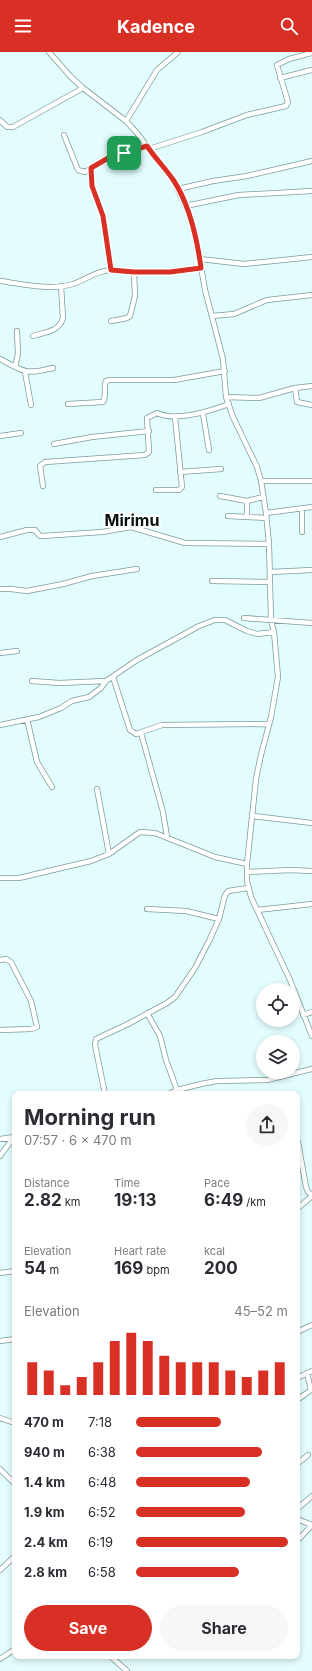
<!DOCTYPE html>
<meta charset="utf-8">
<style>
:root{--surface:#fff;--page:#f7f7f7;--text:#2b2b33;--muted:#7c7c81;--accent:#d93025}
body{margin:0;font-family:Inter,sans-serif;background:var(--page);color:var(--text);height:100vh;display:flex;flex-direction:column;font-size:15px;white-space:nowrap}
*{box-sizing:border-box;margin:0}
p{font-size:13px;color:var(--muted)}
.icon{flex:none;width:22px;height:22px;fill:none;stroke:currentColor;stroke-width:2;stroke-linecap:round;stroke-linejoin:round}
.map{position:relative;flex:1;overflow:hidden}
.sheet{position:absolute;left:12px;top:1039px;width:288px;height:568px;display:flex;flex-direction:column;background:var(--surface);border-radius:8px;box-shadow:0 2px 6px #0003}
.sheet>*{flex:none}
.buttons{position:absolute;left:256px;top:931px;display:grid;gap:8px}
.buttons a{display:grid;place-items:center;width:44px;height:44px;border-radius:50%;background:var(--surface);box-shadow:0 2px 6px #0003;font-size:20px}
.pin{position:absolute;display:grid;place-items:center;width:34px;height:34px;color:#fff;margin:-17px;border-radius:8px;box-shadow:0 2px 6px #0006}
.round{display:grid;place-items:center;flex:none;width:42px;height:42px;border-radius:21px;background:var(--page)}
.headline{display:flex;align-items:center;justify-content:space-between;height:68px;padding:0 12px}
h1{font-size:22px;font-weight:700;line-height:30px}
.stats{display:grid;grid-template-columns:repeat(3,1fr);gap:6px;height:68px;padding:4px 12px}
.stats div{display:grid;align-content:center}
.stats b{font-size:17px;font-weight:700}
.stats small{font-size:11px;font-weight:400}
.stats p{font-size:11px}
.chart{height:112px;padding:8px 12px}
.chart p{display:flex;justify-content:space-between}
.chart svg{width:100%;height:72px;margin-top:4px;stroke:var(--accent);stroke-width:6}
.primary-button{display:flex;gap:8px;margin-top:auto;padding:8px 12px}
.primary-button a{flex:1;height:46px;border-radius:24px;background:var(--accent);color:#fff;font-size:16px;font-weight:700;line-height:46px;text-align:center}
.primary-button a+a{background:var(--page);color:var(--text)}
ul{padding:0 12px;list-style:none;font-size:13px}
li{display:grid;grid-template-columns:64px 48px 1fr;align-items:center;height:30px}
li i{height:10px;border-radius:5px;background:var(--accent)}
header{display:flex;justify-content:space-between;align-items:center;height:52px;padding:0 12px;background:var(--accent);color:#fff;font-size:18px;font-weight:700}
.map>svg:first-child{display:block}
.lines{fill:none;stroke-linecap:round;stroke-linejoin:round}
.minor-casing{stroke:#7d9b9c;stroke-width:6}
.minor{stroke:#fff;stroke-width:4.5}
.route-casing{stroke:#fff;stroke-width:8}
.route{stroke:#d93025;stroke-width:5}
.labels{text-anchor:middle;stroke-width:4;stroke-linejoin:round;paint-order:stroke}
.quarter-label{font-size:16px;font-weight:bold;fill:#061112;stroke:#fff}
</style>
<header><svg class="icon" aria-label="menu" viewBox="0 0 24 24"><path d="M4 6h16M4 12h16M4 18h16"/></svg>Kadence<svg class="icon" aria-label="search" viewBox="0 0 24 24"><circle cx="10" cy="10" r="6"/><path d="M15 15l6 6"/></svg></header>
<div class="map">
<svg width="312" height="1619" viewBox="0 0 312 1619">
<rect width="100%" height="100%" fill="#e3fdfe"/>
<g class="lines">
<g class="minor-casing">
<path id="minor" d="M49,0L71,25L83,36L126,69L137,81L173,128L185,153L195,179L205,238L223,307L226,345L233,365L257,415L261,429L266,461L269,492L271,569L274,580L278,625L271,665L261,703L256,727L247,812V829L251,845L290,928L312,984
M280,26L312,18
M0,68L7,75H13L83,36
M126,69L157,18L178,0
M64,83L78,118L85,120L91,116
M149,97L202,80L247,63L286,54L288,50L277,13L289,7L312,1
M178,137L213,129L247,124L312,109
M185,154L239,143L312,139
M200,207L244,212L312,205
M111,218L103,164L92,133L91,116L109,105L147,95
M0,229C23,232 50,239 73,232C87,227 98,218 113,218C120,218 127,220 134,220C157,220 179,219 201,216
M212,264L234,262L267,248L312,243
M111,269L127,266L130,264L135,244L134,220
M33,284C45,280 59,280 63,266L61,234
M0,307C25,320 25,323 53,316
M15,315L18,302L17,279
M25,320L31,353
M295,336L297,350L312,353
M226,345L259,346L295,336L312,334
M68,352L103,350C107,343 103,336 106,329L110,328H174L225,319
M203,362L209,398
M0,384L21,381
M54,392L92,385L149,379
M180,420L221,417
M261,429H312
M43,434L40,414L45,410L145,403L149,400L147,366L157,361C176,370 210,359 229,352
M156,438H179L182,435L175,365
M220,444L247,449
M302,457V480
M266,461L312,455
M228,464L266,466
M247,464V449L263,445
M0,485L27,478H35L40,484H42L102,480L131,475L185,491L269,492
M270,520L312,518
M212,529L270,530
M0,537H11L27,539L63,532L92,524L137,517
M244,566L312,571
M0,601L17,599
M113,625L130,678L136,682L162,673L269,672
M32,629L59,631L106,629
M27,667L37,710L52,735
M0,673L39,665L61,656L72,649L89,645L101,636L106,629L137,608L199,574L215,568H225L247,579L257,582L274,580
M141,681L163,760L167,785
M97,737L109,802
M253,764L312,771
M247,820L290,818L312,819
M0,826H19L91,809L109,802L140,780L155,781L215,805L247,812
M147,857L186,859L219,867
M257,858L312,852
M0,908L6,907L11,910L31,949L37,975L31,977L0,978
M147,961L160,984L166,1008L177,1038L169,1042
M303,963L312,960
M177,1038L201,1032L217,1029L267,1028L312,1017
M105,1042L95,993L96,987L128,972L167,951L175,945L195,916L209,889L219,867L225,843L228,839L248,836
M0,1087L14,1085
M298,1090L306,1135L308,1140L312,1143
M0,1104L14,1085
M297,1157L312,1144
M0,1221L15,1219
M297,1280L312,1273
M0,1289L15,1287
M297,1326L312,1319
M297,1348L311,1338L307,1321
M0,1366L15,1371
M297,1412L308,1403
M0,1417L15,1432
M297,1457L312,1444
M297,1467L312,1473L297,1489
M0,1518L15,1504
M110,1604L127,1619
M0,1607L15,1597"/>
</g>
<use href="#minor" class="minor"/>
</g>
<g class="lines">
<g class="route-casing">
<path id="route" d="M147,94C155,106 166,117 174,129C190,154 197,186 201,216L170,220H134L111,218L103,164L92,134L91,116L110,105Z"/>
</g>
<use href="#route" class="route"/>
</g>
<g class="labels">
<g class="quarter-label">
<text x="132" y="474">Mirimu</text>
</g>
</g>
</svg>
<div class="buttons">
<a><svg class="icon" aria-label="locate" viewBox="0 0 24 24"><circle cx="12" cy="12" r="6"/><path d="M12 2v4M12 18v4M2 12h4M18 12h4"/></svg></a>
<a><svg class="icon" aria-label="layers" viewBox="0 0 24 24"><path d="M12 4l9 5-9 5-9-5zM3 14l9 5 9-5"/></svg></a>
</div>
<div class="pin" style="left:124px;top:101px;background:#1e9e55"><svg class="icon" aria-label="arrive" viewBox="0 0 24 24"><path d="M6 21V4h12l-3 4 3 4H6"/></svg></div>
<section class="sheet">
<div class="headline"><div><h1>Morning run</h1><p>07:57 · 6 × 470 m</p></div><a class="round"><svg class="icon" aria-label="share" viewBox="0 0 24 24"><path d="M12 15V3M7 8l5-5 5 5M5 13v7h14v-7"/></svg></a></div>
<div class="stats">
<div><p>Distance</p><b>2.82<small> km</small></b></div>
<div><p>Time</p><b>19:13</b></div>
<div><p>Pace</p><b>6:49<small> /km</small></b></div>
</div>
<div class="stats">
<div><p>Elevation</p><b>54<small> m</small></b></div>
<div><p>Heart rate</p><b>169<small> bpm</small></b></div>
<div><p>kcal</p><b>200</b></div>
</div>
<div class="chart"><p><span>Elevation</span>45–52 m</p>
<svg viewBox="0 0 160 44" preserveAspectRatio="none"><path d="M5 44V24M15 44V29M25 44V38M35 44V33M45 44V24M55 44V11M65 44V6M75 44V11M85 44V20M95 44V24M105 44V24M115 44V24M125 44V29M135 44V33M145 44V29M155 44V24"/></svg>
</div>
<ul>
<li><b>470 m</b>7:18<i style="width:56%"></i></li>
<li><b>940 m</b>6:38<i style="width:83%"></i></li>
<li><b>1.4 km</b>6:48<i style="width:75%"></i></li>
<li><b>1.9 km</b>6:52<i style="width:72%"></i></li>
<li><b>2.4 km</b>6:19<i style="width:100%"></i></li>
<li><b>2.8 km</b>6:58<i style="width:68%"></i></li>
</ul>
<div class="primary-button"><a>Save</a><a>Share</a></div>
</section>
</div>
